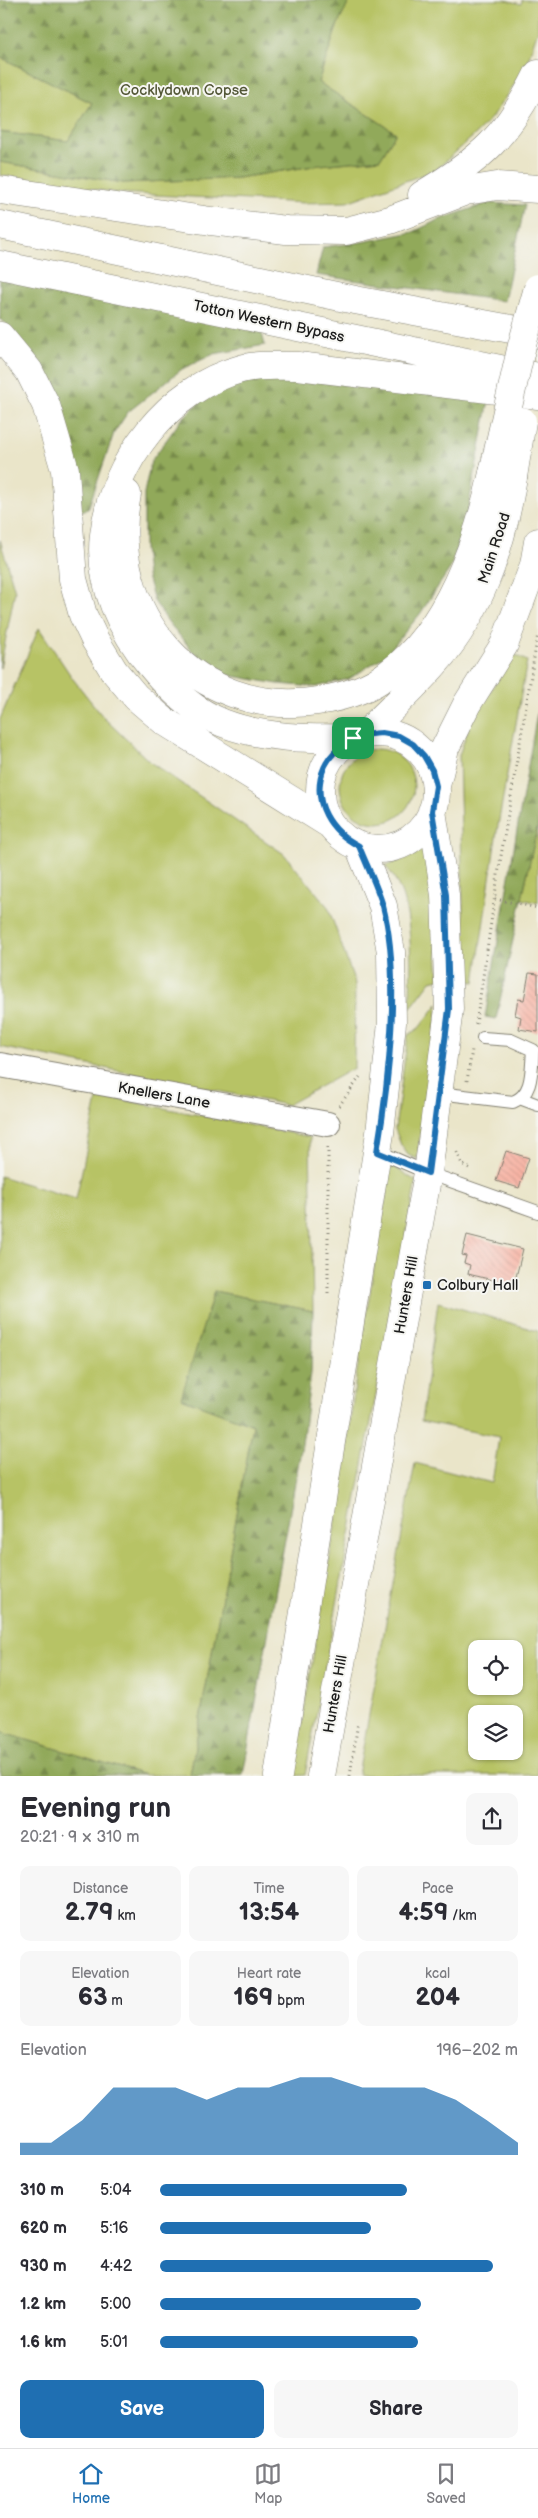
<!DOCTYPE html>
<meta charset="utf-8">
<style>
:root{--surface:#fff;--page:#f7f7f7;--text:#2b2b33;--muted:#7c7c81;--line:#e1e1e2;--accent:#1f6fb2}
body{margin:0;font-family:"Balsamiq Sans",sans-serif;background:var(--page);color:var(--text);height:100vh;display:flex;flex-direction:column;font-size:19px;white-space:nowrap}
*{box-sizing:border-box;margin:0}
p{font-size:16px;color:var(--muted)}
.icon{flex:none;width:28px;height:28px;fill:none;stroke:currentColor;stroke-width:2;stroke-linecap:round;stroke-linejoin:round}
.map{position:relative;height:1776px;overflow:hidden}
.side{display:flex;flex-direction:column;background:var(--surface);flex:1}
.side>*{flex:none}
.fabs{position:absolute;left:468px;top:1640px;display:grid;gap:10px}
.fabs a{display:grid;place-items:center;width:55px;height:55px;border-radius:10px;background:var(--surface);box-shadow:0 1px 4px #0004;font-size:25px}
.pin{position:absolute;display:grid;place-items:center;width:42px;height:42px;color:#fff;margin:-21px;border-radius:10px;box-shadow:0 2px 8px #0006}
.round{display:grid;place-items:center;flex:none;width:52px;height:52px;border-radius:10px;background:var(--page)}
.overview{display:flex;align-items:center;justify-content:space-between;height:85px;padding:0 20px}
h1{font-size:28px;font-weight:700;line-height:38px}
.metrics{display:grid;grid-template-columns:repeat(3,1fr);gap:8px;height:85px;padding:5px 20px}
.metrics div{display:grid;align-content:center;border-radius:10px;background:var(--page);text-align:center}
.metrics b{font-size:25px;font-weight:700}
.metrics small{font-size:14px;font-weight:400}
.metrics p{font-size:14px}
.chart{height:140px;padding:10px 20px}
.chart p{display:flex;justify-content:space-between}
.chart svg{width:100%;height:90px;margin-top:5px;fill:var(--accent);opacity:.7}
.action{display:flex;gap:10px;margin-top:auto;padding:10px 20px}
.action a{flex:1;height:58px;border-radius:10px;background:var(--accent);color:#fff;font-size:20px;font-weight:700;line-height:58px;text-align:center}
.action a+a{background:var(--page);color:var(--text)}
ul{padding:0 20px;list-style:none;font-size:16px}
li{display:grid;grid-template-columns:80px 60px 1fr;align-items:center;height:38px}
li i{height:12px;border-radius:6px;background:var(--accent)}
.dock{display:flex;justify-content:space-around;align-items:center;height:70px;border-top:1px solid var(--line);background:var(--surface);font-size:14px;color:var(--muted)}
.dock a{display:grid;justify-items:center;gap:2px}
.dock .current{color:var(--accent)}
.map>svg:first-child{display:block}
.grass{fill:#b7c365;stroke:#6a7040;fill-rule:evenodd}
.forest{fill:url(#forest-firs);stroke:#56623b}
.building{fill:url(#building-back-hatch)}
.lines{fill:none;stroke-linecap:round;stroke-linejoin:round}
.service-casing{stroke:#838072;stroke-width:14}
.minor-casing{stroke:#838072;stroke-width:26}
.primary-casing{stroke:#838072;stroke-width:29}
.path{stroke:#838072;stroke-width:3;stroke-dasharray:1 4;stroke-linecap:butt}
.service{stroke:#fff;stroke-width:12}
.minor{stroke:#fff;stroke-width:24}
.primary{stroke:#fff;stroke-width:28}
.primary-bridge-casing{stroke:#838072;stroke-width:29;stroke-linecap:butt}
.primary-bridge{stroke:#fff;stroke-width:28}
.route-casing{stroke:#fff;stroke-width:10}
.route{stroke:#1f6fb2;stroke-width:6}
.poi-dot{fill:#1f6fb2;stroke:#f6f6f2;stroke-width:2}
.labels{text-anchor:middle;stroke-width:4;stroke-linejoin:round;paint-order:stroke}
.park-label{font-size:15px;fill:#525636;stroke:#f6f6f2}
.street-label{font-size:15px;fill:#1c1c1c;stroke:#f6f6f2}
.poi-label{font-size:15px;fill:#1c1c1c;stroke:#f6f6f2;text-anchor:start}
</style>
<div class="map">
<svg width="538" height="1776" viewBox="0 0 538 1776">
<defs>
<pattern id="forest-firs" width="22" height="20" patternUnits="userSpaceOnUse" patternTransform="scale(1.25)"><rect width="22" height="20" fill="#91a95a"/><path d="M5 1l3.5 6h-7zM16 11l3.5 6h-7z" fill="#76894a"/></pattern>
<pattern id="building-back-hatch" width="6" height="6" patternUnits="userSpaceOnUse" patternTransform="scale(1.25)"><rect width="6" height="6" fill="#f8af9f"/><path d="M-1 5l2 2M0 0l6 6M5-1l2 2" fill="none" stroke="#d49688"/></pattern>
</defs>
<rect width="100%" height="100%" fill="#f6f6f2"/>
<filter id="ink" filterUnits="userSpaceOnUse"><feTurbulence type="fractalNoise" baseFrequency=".02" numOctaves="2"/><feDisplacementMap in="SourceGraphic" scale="10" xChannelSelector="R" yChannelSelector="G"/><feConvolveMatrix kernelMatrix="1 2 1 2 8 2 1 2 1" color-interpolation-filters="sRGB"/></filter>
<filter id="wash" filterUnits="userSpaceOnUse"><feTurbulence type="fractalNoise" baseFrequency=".0096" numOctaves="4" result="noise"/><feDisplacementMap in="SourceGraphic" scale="20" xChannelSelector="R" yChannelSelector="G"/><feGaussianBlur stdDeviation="1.12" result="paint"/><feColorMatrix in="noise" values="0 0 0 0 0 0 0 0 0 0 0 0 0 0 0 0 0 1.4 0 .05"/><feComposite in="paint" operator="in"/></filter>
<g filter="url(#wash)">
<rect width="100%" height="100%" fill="#eae5c9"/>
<path class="grass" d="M350,0H506L521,4L522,0H538V30L525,69L491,118L479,131L436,170L347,202L304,203L118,193L0,175V162L123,183L238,178L320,165L380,159L396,133L318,82L338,24Z
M0,57L92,103L68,141L0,132Z
M0,540L15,591L0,668Z
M39,628L73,679L104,718L150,762L284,854L328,907L355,983L354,1068L287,1105L0,1047V719Z
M513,654L527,661L496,837L475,982L465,981L459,755L470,724Z
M340 786a37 37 0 1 1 74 0a37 37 0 1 1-74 0Z
M538,824V903L522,899Z
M425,846H430L439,979L431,981L410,1009C410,967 417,898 385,866L413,856Z
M438,1004L417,1159L408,1155L401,1145L395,1129L408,1035L419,1028Z
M98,1095L310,1137L313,1311L214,1291L182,1398L253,1425L190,1775H145L0,1732V1176L76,1199Z
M391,1165L416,1181L305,1775L293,1776L342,1484L356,1377Z
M438,1302L538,1331V1775H358L415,1463L492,1483L499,1437L421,1421ZM476,1649H514V1686H476ZM476,1714H514V1751H476Z"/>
<path class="forest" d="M0,0H350L338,24L318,82L396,133L380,159L320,165L238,178L123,183L0,162V132L68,141L92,103L0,57Z
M488,203L525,205L504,301L316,275L323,247L362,242L413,232L438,220Z
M0,277L261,330L265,345L214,354L182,369L128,412L114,433L88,509L77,512C73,476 72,416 53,384C40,361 19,338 0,319Z
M275,377L489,400L467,514L451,567L420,614L386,655L349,679L316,687L278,684L227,675L199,659L169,623L154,601L147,576L144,548V493L151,461L181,420L204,397L238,384Z
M538,707V824L496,1019L485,1017Z
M214,1291L313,1311L311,1373L302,1444L243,1775H190L253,1425L181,1398Z
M0,1732L145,1775H0Z"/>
<g id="blocks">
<path class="building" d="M529,973L538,974V1032L519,1029L521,1017L515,1015L518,999L524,1000Z
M506,1151L529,1158L519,1188L496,1181Z
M467,1235L523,1249L514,1285L468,1274L470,1265L464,1263L466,1256L462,1255Z"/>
</g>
</g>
<g filter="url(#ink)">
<use href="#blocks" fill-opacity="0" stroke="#838072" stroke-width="1"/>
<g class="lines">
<g class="service-casing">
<path id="service" d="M439,1093L513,1102C534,1094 531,1069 533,1050L511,1040L483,1038
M522,1099L538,1105
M377,1151L428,1173L538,1212"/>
</g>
<g class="minor-casing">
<path id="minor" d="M0,1065L328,1124"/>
</g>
<g class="primary-casing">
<path id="primary" d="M0,190L211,221L286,230L346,231L390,220L466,191L497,186L538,189
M422,195C481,160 508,135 538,74
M0,225L355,300L538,334
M0,265L538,377
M0,336L29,371L46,405L65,470L73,579L83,615L95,640L114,671L136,697L164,721L331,825
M127,494C104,613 195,720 318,701C342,697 369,689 388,674C448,630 478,542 493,473
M320 791a58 58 0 1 1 116 0a58 58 0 1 1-116 0Z
M366,734C393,706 423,680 446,650C485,600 503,538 513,477
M353,738C309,739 265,739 223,723C195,712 170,689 152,667C122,632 98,583 104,535C112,462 169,388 241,369C259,364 279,366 298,366L538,395
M436,786L445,748L467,704L504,645L534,565L538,542
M278,1776L380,1133L392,1023L391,952L383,906L359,846
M321,1776L428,1173L449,1009L445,895L432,811"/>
</g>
<path class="path" d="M495,899L538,908
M476,1024L499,868L538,634
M467,1081L472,1050
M339,1106L360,1077
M457,1152L462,1164L469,1168
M328,1293V1144
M350,1776L358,1722"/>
<use href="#service" class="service"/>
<use href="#minor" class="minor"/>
<use href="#primary" class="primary"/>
<g class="primary-bridge-casing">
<path id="primary-bridge" d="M493,473L522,345L538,288
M513,477L522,421"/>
</g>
<use href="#primary-bridge" class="primary-bridge"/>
</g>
</g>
<g class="lines" filter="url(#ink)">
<g class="route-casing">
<path id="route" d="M382,733L399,736L413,744L424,756L432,770L436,786L432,811L446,895L449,1009L428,1173L377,1152C389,1081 401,975 383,906C377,886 367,866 359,846C296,814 312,736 382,733Z"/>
</g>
<use href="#route" class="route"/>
</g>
<rect class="poi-dot" x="422" y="1280" width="10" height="10" rx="2.5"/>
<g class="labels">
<g class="park-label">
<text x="184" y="95">Cocklydown Copse</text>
</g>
<g class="street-label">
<text transform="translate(269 321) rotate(12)" y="5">Totton Western Bypass</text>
<text transform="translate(494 548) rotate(-72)" y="5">Main Road</text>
<text transform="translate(164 1095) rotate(10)" y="5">Knellers Lane</text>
<text transform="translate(406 1295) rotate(-80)" y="5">Hunters Hill</text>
<text transform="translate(335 1694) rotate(-80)" y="5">Hunters Hill</text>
</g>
<g class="poi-label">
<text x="437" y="1290">Colbury Hall</text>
</g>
</g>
</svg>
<div class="fabs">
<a><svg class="icon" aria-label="locate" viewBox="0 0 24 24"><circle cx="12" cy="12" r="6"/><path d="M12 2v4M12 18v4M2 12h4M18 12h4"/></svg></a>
<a><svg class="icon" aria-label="layers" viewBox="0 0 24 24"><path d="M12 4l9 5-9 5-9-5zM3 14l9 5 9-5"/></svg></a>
</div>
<div class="pin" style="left:353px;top:738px;background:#1e9e55"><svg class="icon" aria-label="arrive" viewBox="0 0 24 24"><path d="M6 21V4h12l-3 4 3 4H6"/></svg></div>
</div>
<section class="side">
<div class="overview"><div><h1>Evening run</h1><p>20:21 · 9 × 310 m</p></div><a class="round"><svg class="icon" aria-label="share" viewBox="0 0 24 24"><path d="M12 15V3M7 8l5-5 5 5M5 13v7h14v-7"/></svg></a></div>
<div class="metrics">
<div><p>Distance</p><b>2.79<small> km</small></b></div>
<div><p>Time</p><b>13:54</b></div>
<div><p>Pace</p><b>4:59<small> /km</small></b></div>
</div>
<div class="metrics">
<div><p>Elevation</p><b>63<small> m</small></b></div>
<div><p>Heart rate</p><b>169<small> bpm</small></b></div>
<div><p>kcal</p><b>204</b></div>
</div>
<div class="chart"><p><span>Elevation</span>196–202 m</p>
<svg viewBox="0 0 160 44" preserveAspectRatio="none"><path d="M0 44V38L10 38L20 27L30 11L40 11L50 11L60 17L70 11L80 11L90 6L100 6L110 11L120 11L130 11L140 17L150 27L160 38V44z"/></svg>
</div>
<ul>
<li><b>310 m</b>5:04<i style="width:69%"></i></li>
<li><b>620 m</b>5:16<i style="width:59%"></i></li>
<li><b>930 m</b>4:42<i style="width:93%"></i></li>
<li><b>1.2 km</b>5:00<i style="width:73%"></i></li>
<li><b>1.6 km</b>5:01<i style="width:72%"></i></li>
</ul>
<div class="action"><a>Save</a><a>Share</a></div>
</section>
<nav class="dock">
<a class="current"><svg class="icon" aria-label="home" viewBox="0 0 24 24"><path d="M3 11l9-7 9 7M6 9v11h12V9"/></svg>Home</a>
<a><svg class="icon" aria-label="map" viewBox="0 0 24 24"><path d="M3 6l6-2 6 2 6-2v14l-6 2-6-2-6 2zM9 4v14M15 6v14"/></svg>Map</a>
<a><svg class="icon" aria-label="saved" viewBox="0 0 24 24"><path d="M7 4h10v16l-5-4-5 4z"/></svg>Saved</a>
</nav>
